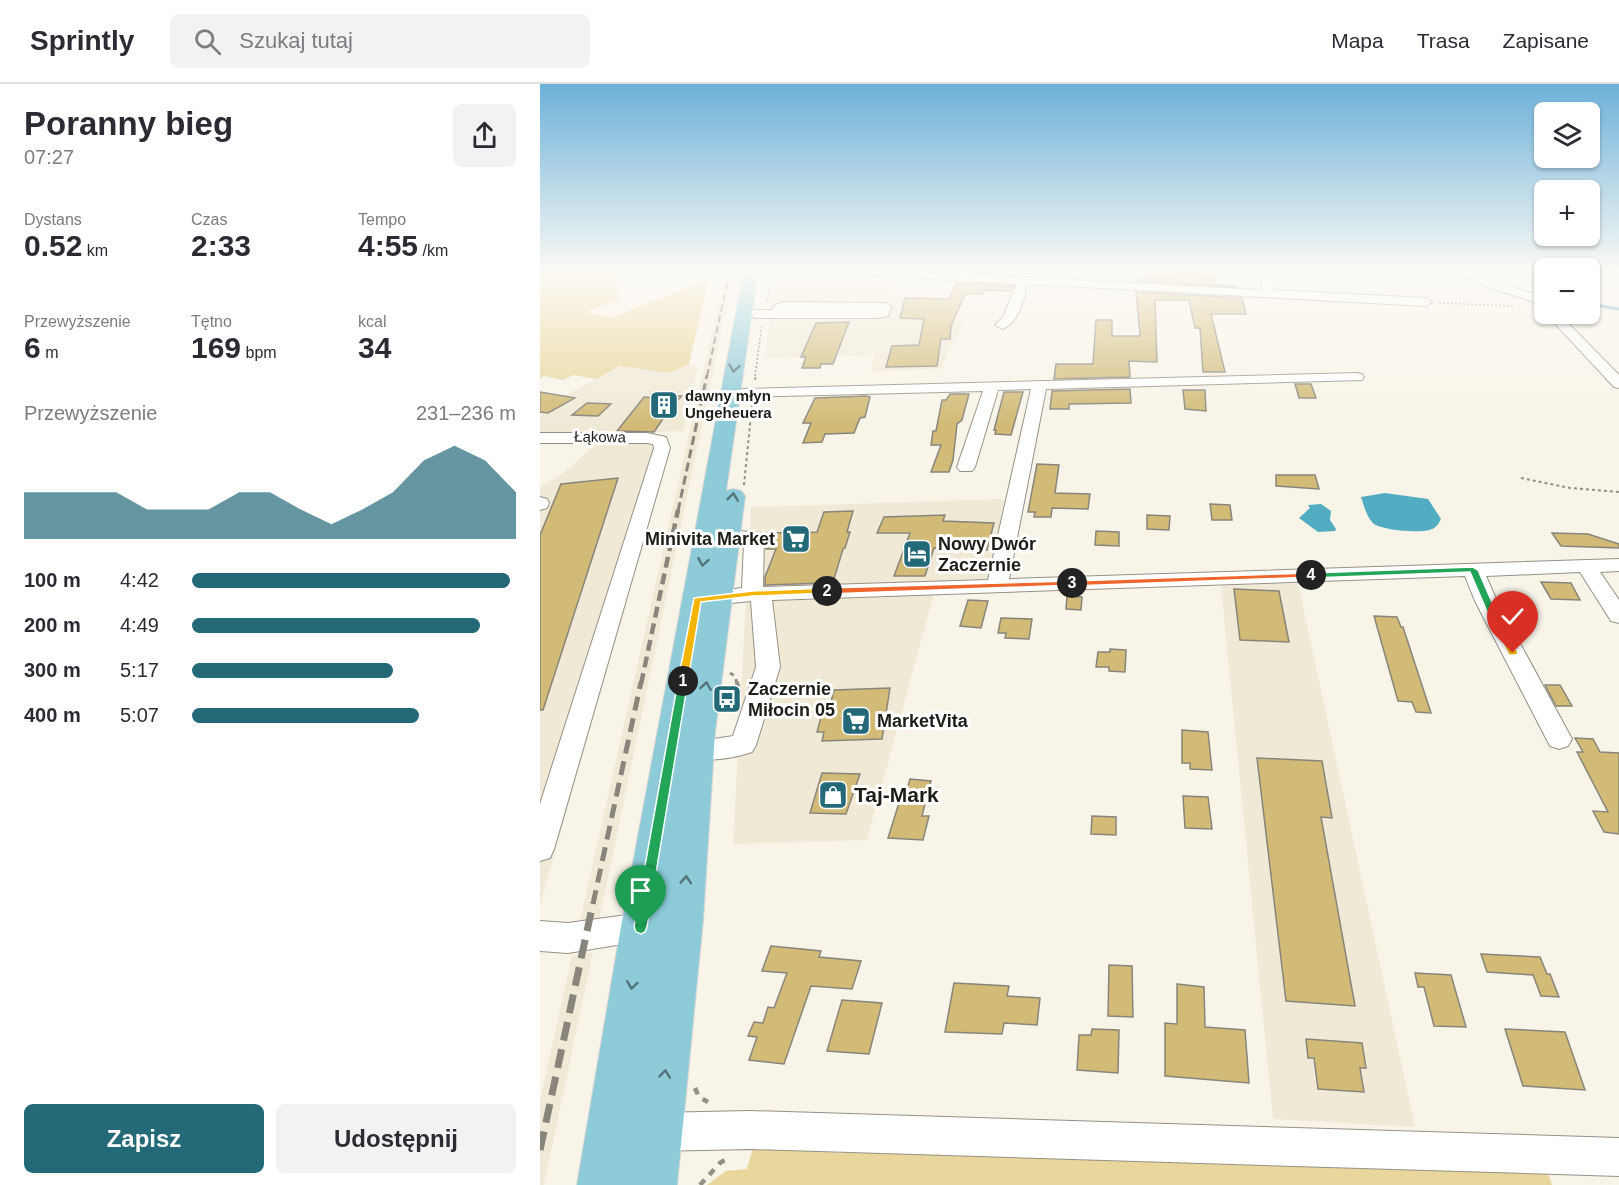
<!DOCTYPE html>
<html lang="pl">
<meta charset="utf-8">
<style>
:root{--surface:#fff;--page:#f2f2f3;--text:#2b2b33;--muted:#7c7c81;--line:#e1e1e2;--accent:#236978}
body{margin:0;font-family:Arial,sans-serif;background:var(--page);color:var(--text);height:100vh;display:flex;flex-direction:column;font-size:22px;white-space:nowrap}
*{box-sizing:border-box;margin:0}
p{font-size:20px;color:var(--muted)}
.icon{flex:none;width:33px;height:33px;fill:none;stroke:currentColor;stroke-width:2;stroke-linecap:round;stroke-linejoin:round}
.map{position:relative;flex:1;overflow:hidden}
.sheet{display:flex;flex-direction:column;background:var(--surface);width:540px}
.sheet>*{flex:none}
.fabs{position:absolute;left:994px;top:18px;display:grid;gap:12px}
.fabs a{display:grid;place-items:center;width:66px;height:66px;border-radius:9px;background:var(--surface);box-shadow:0 2px 4px #0004;font-size:30px}
.pin{position:absolute;display:grid;place-items:center;width:51px;height:51px;color:#fff;margin:-62px -26px;border-radius:50% 50% 50% 0;rotate:-45deg;box-shadow:0 0 6px #0007}
.pin .icon{rotate:45deg}
.km{position:absolute;width:30px;height:30px;margin:-15px;border-radius:50%;background:#222;color:#fff;font-size:16px;line-height:30px;text-align:center}
.round{display:grid;place-items:center;flex:none;width:63px;height:63px;border-radius:9px;background:var(--page)}
.head{display:flex;align-items:center;justify-content:space-between;height:102px;padding:0 24px}
h1{font-size:33px;font-weight:700;line-height:45px}
.metrics{display:grid;grid-template-columns:repeat(3,1fr);gap:9px;height:102px;padding:6px 24px}
.metrics div{display:grid;align-content:center}
.metrics b{font-size:30px;font-weight:700}
.metrics small{font-size:16px;font-weight:400}
.metrics p{font-size:16px}
.chart{height:168px;padding:12px 24px}
.chart p{display:flex;justify-content:space-between}
.chart svg{width:100%;height:108px;margin-top:6px;fill:var(--accent);opacity:.7}
.primary-button{display:flex;gap:12px;margin-top:auto;padding:12px 24px}
.primary-button a{flex:1;height:69px;border-radius:9px;background:var(--accent);color:#fff;font-size:24px;font-weight:700;line-height:69px;text-align:center}
.primary-button a+a{background:var(--page);color:var(--text)}
ul{padding:0 24px;list-style:none;font-size:20px}
li{display:grid;grid-template-columns:96px 72px 1fr;align-items:center;height:45px}
li i{height:15px;border-radius:8px;background:var(--accent)}
header{display:flex;align-items:center;gap:36px;box-sizing:border-box;height:84px;padding:0 30px;background:var(--surface);border-bottom:2px solid var(--line)}
header strong{font-size:28px}
nav{display:flex;gap:33px;margin-inline-start:auto;font-size:21px}
.search{width:420px;height:54px;background:var(--page);display:flex;align-items:center;gap:15px;box-sizing:border-box;padding:0 21px;border-radius:9px;color:var(--muted);font-size:22px}
main{display:flex;flex:1;min-height:0}
.map>svg:first-child{display:block}
.built{fill:#f0e9d6}
.green{fill:#e8d69c}
.water{fill:#52adc2}
.lines{fill:none;stroke-linecap:round;stroke-linejoin:round}
.stream{stroke:#52adc2;stroke-width:3}
.building{fill:#d1bb77;stroke:#89857a;stroke-width:1.5}
.minor-casing{stroke:#949186;stroke-width:2}
.major-casing{stroke:#d6d6d5;stroke-width:2}
.path-far4{stroke:#939088;stroke-width:1.5;stroke-dasharray:2 2;stroke-linecap:butt}
.path-far3{stroke:#939088;stroke-width:2;stroke-dasharray:3 3;stroke-linecap:butt}
.path-far2{stroke:#939088;stroke-width:3;stroke-dasharray:4.5 4.5;stroke-linecap:butt}
.path-far1{stroke:#939088;stroke-width:4;stroke-dasharray:5 5;stroke-linecap:butt}
.path{stroke:#939088;stroke-width:4.5;stroke-dasharray:7 7;stroke-linecap:butt}
.minor{fill:#fff;fill-rule:evenodd}
.major{fill:#8dcbd9;fill-rule:evenodd}
.rail-far4{stroke:#88857d;stroke-width:2;stroke-dasharray:7 4;stroke-linecap:butt}
.rail-far3{stroke:#88857d;stroke-width:3;stroke-dasharray:9 4.5;stroke-linecap:butt}
.rail-far2{stroke:#88857d;stroke-width:4.5;stroke-dasharray:11 6;stroke-linecap:butt}
.rail-far1{stroke:#88857d;stroke-width:5;stroke-dasharray:14 8;stroke-linecap:butt}
.rail{stroke:#88857d;stroke-width:7;stroke-dasharray:19 9;stroke-linecap:butt}
.oneway{stroke:#557478}
.split-1{fill:#22a559;stroke:#fff;stroke-width:1.5}
.split-2{fill:#f5b400;stroke:#fff;stroke-width:1.5}
.split-3{fill:#f0652b;stroke:#fff;stroke-width:1.5}
.split-4{fill:#f0652b;stroke:#fff;stroke-width:1.5}
.split-5{fill:#22a559;stroke:#fff;stroke-width:1.5}
.split-6{fill:#f5b400;stroke:#fff;stroke-width:1.5}
.labels{text-anchor:middle;stroke-width:6;stroke-linejoin:round;paint-order:stroke}
.far-poi-label{font-size:15px;font-weight:bold;fill:#1d1c17;stroke:#fff;text-anchor:start}
.far-street-label{font-size:15px;fill:#1d1c17;stroke:#fff}
.poi-label{font-size:18px;font-weight:bold;fill:#1d1c17;stroke:#fff;text-anchor:start}
.near-poi-label{font-size:21px;font-weight:bold;fill:#1d1c17;stroke:#fff;text-anchor:start}
</style>
<header>
<strong>Sprintly</strong>
<div class="search"><svg class="icon" aria-label="search" viewBox="0 0 24 24"><circle cx="10" cy="10" r="6"/><path d="M15 15l6 6"/></svg>Szukaj tutaj</div>
<nav><a>Mapa</a><a>Trasa</a><a>Zapisane</a></nav>
</header>
<main>
<section class="sheet">
<div class="head"><div><h1>Poranny bieg</h1><p>07:27</p></div><a class="round"><svg class="icon" aria-label="share" viewBox="0 0 24 24"><path d="M12 15V3M7 8l5-5 5 5M5 13v7h14v-7"/></svg></a></div>
<div class="metrics">
<div><p>Dystans</p><b>0.52<small> km</small></b></div>
<div><p>Czas</p><b>2:33</b></div>
<div><p>Tempo</p><b>4:55<small> /km</small></b></div>
</div>
<div class="metrics">
<div><p>Przewyższenie</p><b>6<small> m</small></b></div>
<div><p>Tętno</p><b>169<small> bpm</small></b></div>
<div><p>kcal</p><b>34</b></div>
</div>
<div class="chart"><p><span>Przewyższenie</span>231–236 m</p>
<svg viewBox="0 0 160 44" preserveAspectRatio="none"><path d="M0 44V25L10 25L20 25L30 25L40 32L50 32L60 32L70 25L80 25L90 32L100 38L110 32L120 25L130 12L140 6L150 12L160 25V44z"/></svg>
</div>
<ul>
<li><b>100 m</b>4:42<i style="width:98%"></i></li>
<li><b>200 m</b>4:49<i style="width:89%"></i></li>
<li><b>300 m</b>5:17<i style="width:62%"></i></li>
<li><b>400 m</b>5:07<i style="width:70%"></i></li>
</ul>
<div class="primary-button"><a>Zapisz</a><a>Udostępnij</a></div>
</section>
<div class="map">
<svg width="1079" height="1101" viewBox="0 0 1079 1101">
<rect width="100%" height="100%" fill="#f8f4e8"/>
<path class="built" d="M186,186H194L59,837H40Z
M248,186L362,192L351,212H391L379,235H425L401,285L331,287L334,271L225,274L232,214L241,188Z
M149,280L158,282L143,347L0,352V325L80,282L130,289Z
M58,358L101,359L130,364L0,821V404L26,387Z
M464,415L449,496L207,504L211,423Z
M758,499L875,1043L733,1035L681,502Z
M391,508L393,513L327,756L193,760L206,513Z
M53,868L4,1101H0V1016L32,872Z"/>
<path class="green" d="M0,186H65L76,198L79,215L46,228L70,234L169,195L149,280L130,289L80,282L56,295L33,291L23,296L4,292L0,295Z
M365,1060L1001,1084L1009,1092L1012,1101H167L186,1087L207,1085L213,1064L303,1069Z"/>
<path class="water" d="M845,409L888,415L901,435C899,439 896,444 892,445C881,450 843,446 834,440C827,434 824,422 821,413Z
M781,420L791,427L790,436L796,445L795,447L778,448L759,434L770,424L768,421Z"/>
<g class="lines">
<path class="stream" d="M891,186L929,194
M986,208L1005,211
M1050,220L1079,225"/>
</g>
<path class="building" d="M424,186H467L482,187L481,191L423,188Z
M613,186L677,191L674,200L698,203L594,197V194L604,195L605,192L611,191Z
M417,199L474,202L471,207L444,206L443,210H425L411,242L410,255H401L397,282L346,283L352,262L379,261L384,235L360,234L365,214L409,215Z
M596,208L702,214L706,230H671L685,288H663L660,244H655L649,216H615L617,278L589,277L590,293L514,295L516,280H553L556,236H572V252H600Z
M309,238L293,280H281L280,284H262L266,273H261L276,239Z
M755,300H771L776,314H759Z
M590,305L591,319L529,320V325H510L512,307Z
M643,306H665L666,327L645,325Z
M0,308L35,314L8,329L0,328Z
M464,308H483L471,351L455,350L456,346H454Z
M410,310H429L422,336L417,340L413,376L409,388H391L401,361H391L393,347H396L402,316H406Z
M121,311L142,312L131,323L114,348L77,347L104,313L118,314Z
M326,312L330,313L325,333L320,334L314,349L285,350L282,358L263,359L271,339H263L275,314Z
M47,319L71,320L58,332L32,331Z
M497,380L519,381L515,409L550,410L548,425L512,424L511,433H494L495,428H488Z
M736,391H775L779,405L736,402Z
M78,394L3,626H0V451L21,400Z
M670,420L690,421L692,436H672Z
M313,427L307,448H310L305,464L303,465L294,495H287L286,499L225,501V493L236,465H226L227,449L277,448L284,428Z
M405,431L403,437L454,439L447,466L394,464L385,492H354L370,449H337L344,433Z
M607,431L630,432L629,446L607,445Z
M556,447L579,448V462L555,461Z
M1012,449L1048,450L1079,460V464L1021,462Z
M1001,498L1031,499L1040,516L1011,515Z
M694,505L739,507L749,558L700,556Z
M527,512L542,513L541,526L526,525Z
M428,516L448,517L441,544L420,542Z
M834,532L857,533L861,543H863L891,629L876,628L872,618L858,617Z
M461,534L492,535L489,555L465,554L466,549H458Z
M570,565L586,566L585,588L569,587V583H556L558,568H570Z
M1005,601H1020L1032,622H1016Z
M350,604L342,655L282,657L284,648H277L283,626H289L294,606Z
M642,646L668,648L672,686L650,685V679H642Z
M1035,654L1053,655L1060,668L1079,669V750L1064,748L1053,727L1068,728L1037,668H1043Z
M717,674L782,677L792,734L781,733L815,922L746,917Z
M282,689L320,690L306,730L270,729Z
M370,695L391,697L382,732H389L383,756L348,754L359,719L363,720Z
M643,712L668,713L672,745L645,744Z
M552,732L576,733V751L551,750Z
M231,862L281,867L279,873L321,877L312,905L271,902L244,980L209,976L217,953L208,952L214,938L223,939L228,923L234,924L247,889L222,887Z
M941,870L1000,873L1007,890H1010L1019,913L1001,912L993,891L947,888Z
M569,881L592,882L593,933L568,932Z
M875,889L911,891L926,943L894,942L884,903H878Z
M414,899L469,902L467,912L500,914L497,941L464,939L462,950L405,948Z
M637,900L664,903L665,943L705,946L709,999L625,992V939L637,940Z
M302,916L342,919L329,970L287,967Z
M552,945L579,946L578,989L537,986L539,951H551Z
M965,945L1025,948L1045,1006L983,1002Z
M766,955L822,959L826,984H820L824,1008L778,1005L774,974H768Z"/>
<g class="lines">
<g class="minor-casing">
<path id="minor" d="M138,186L163,188L166,186H178V190L163,195Z
M277,186H350L721,206L723,186H735L733,206L886,214L892,218L886,222L488,200C483,215 479,240 462,245L455,241L463,233L477,200L283,189Z
M925,186H937L941,194L999,211L1005,216V226L991,217L933,198Z
M245,218L346,219L352,223L348,232L337,234H214L208,230L214,226H231L235,221Z
M1006,230H1019L1079,291V304L1074,303Z
M817,289L822,290L824,293L822,296L506,305L469,495L1079,475V487L1060,488L1079,516V539L1071,537L1040,488L946,492L957,517L1032,655L1028,662L1019,665L1010,662L935,517L925,492L232,516L240,583L216,661L212,668C194,674 166,679 148,673L144,666L148,659L193,652L216,583L211,517L161,522L153,520L150,515L153,510L202,504L204,458L181,456L178,452L181,448L188,446L221,449L224,453L223,503L448,496L491,305L458,306L435,383L432,387H420L417,383L443,307L207,313L202,311L199,308L202,305Z
M0,349H107L126,353L130,364L14,765L10,774L0,777V720L114,364L113,360L107,359H0Z
M0,413L7,415L9,419L7,424L0,426Z
M101,829L112,833L117,843L112,853L101,857L28,869L0,867V837L28,839Z
M210,1027L1079,1054V1092L210,1065L114,1067L101,1061L95,1048L101,1035L114,1029Z"/>
</g>
<g class="major-casing">
<path id="major" d="M204,186H218L186,407L193,405L201,407L205,412L175,648L163,836L137,1101H87L127,804L87,1101H37L81,843Z"/>
</g>
<path class="path-far4" d="M227,216L236,188L240,186
M899,219L974,222
M215,292L222,240"/>
<path class="path-far3" d="M215,296L216,291
M981,394L1030,404L1079,408
M204,401L212,321"/>
<path class="path-far2" d="M190,589L195,592L197,600"/>
<path class="path-far1" d="M197,598L199,606"/>
<path class="path" d="M155,1004L159,1013L168,1018
M160,1101L180,1079L188,1074"/>
<use href="#minor" class="minor"/>
<use href="#major" class="major"/>
<path class="rail-far4" d="M167,292L190,186"/>
<path class="rail-far3" d="M138,427L167,291"/>
<path class="rail-far2" d="M101,600L138,426"/>
<path class="rail-far1" d="M53,820L101,598"/>
<path class="rail" d="M0,1066L53,819"/>
</g>
<defs><path id="oneway-chevron" d="M-2-3.5L2.5 0L-2 3.5" fill="none" stroke-width="1.6" stroke-linecap="round" stroke-linejoin="round" transform="scale(1.5)"/></defs>
<g class="oneway">
<use href="#oneway-chevron" transform="translate(194 284) rotate(99)"/>
<use href="#oneway-chevron" transform="translate(193 413) rotate(-83)"/>
<use href="#oneway-chevron" transform="translate(163 478) rotate(100)"/>
<use href="#oneway-chevron" transform="translate(166 602) rotate(-81)"/>
<use href="#oneway-chevron" transform="translate(146 796) rotate(-86)"/>
<use href="#oneway-chevron" transform="translate(92 901) rotate(98)"/>
<use href="#oneway-chevron" transform="translate(125 990) rotate(-83)"/>
</g>
<linearGradient id="sky" x2="0" y2="1"><stop stop-color="#6cb1d9"/><stop offset="0.55" stop-color="#fcfaf5"/><stop offset="1" stop-color="#fcfaf5" stop-opacity="0"/></linearGradient>
<rect width="1079" height="340" fill="url(#sky)"/>
<path class="split-1" d="M143,594L148,597L107,843L105,848L101,850L96,848L94,843L138,597Z"/>
<path class="split-2" d="M287,504L290,505V509L213,512L161,518L148,597L146,600H139L138,597L154,514L213,507Z"/>
<path class="split-3" d="M532,497L536,499L535,501L287,510L282,507L287,504Z"/>
<path class="split-4" d="M771,489H774V493L532,502L527,499L532,497Z"/>
<path class="split-5" d="M933,483L938,486L958,532L957,534L949,532L930,488L771,494L766,491L771,489Z"/>
<path class="split-6" d="M950,529L958,532L978,569L976,571H969L949,532Z"/>
<defs>
<g id="building-square" transform="scale(1.5)"><rect x="-9" y="-9" width="18" height="18" rx="4" fill="#236978" stroke="#fff"/><path d="M-4-6H4V6H1V3H-1V6H-4ZM-2.5-4.3h1.7v1.8h-1.7ZM.8-4.3h1.7v1.8H.8ZM-2.5-1h1.7V.8h-1.7ZM.8-1h1.7V.8H.8Z" fill="#fff"/></g>
<g id="supermarket-square" transform="scale(1.5)"><rect x="-9" y="-9" width="18" height="18" rx="4" fill="#236978" stroke="#fff"/><path d="M-6-5.5h2.5l.6 2H6L4.5 2H-2.5L-4.4-4H-6ZM-1.5 3.2a1.3 1.3 0 1 0 .1 0ZM3 3.2a1.3 1.3 0 1 0 .1 0Z" fill="#fff"/></g>
<g id="hotel-square" transform="scale(1.5)"><rect x="-9" y="-9" width="18" height="18" rx="4" fill="#236978" stroke="#fff"/><path d="M-6-4.5h1.5V1H6V5H4.5V3h-9V5H-6ZM-4 0a1.8 1.8 0 1 1 3.6 0ZM.5 0V-2.5h3Q6-2.5 6 0Z" fill="#fff"/></g>
<g id="bus-square" transform="scale(1.5)"><rect x="-9" y="-9" width="18" height="18" rx="4" fill="#236978" stroke="#fff"/><path d="M-5-6H5V4H4V6H2V4H-2V6H-4V4H-5ZM-3.5-4V0h7V-4ZM-3.5 1.2v1.5H-2V1.2ZM2 1.2v1.5H3.5V1.2Z" fill="#fff"/></g>
<g id="shop-square" transform="scale(1.5)"><rect x="-9" y="-9" width="18" height="18" rx="4" fill="#236978" stroke="#fff"/><path d="M-5-2.5h2.3a2.7 3.5 0 0 1 5.4 0H5L5.5 6h-11ZM-1.5-2.5h3a1.5 2.3 0 0 0-3 0Z" fill="#fff"/></g>
</defs>
<g fill-rule="evenodd">
<use href="#building-square" x="124" y="321"/>
<use href="#supermarket-square" x="256" y="455"/>
<use href="#hotel-square" x="377" y="470"/>
<use href="#bus-square" x="187" y="615"/>
<use href="#supermarket-square" x="316" y="637"/>
<use href="#shop-square" x="293" y="711"/>
</g>
<g class="labels">
<g class="far-poi-label">
<text x="145" y="317">dawny młyn<tspan x="145" dy="17">Ungeheuera</tspan></text>
</g>
<g class="far-street-label">
<text transform="translate(60 353) rotate(1)" y="5">Łąkowa</text>
</g>
<g class="poi-label">
<text x="235" y="461" text-anchor="end">Minivita Market</text>
<text x="398" y="466">Nowy Dwór<tspan x="398" dy="21">Zaczernie</tspan></text>
<text x="208" y="611">Zaczernie<tspan x="208" dy="21">Miłocin 05</tspan></text>
<text x="337" y="643">MarketVita</text>
</g>
<g class="near-poi-label">
<text x="314" y="718">Taj-Mark</text>
</g>
</g>
</svg>
<div class="fabs">
<a><svg class="icon" aria-label="layers" viewBox="0 0 24 24"><path d="M12 4l9 5-9 5-9-5zM3 14l9 5 9-5"/></svg></a>
<a>+</a>
<a>−</a>
</div>
<div class="pin" style="left:101px;top:843px;background:#1e9e55"><svg class="icon" aria-label="arrive" viewBox="0 0 24 24"><path d="M6 21V4h12l-3 4 3 4H6"/></svg></div>
<div class="pin" style="left:973px;top:569px;background:#d93025"><svg class="icon" aria-label="check" viewBox="0 0 24 24"><path d="M5 12l5 5 9-10"/></svg></div>
<b class="km" style="left:143px;top:597px">1</b>
<b class="km" style="left:287px;top:507px">2</b>
<b class="km" style="left:532px;top:499px">3</b>
<b class="km" style="left:771px;top:491px">4</b>
</div>
</main>
